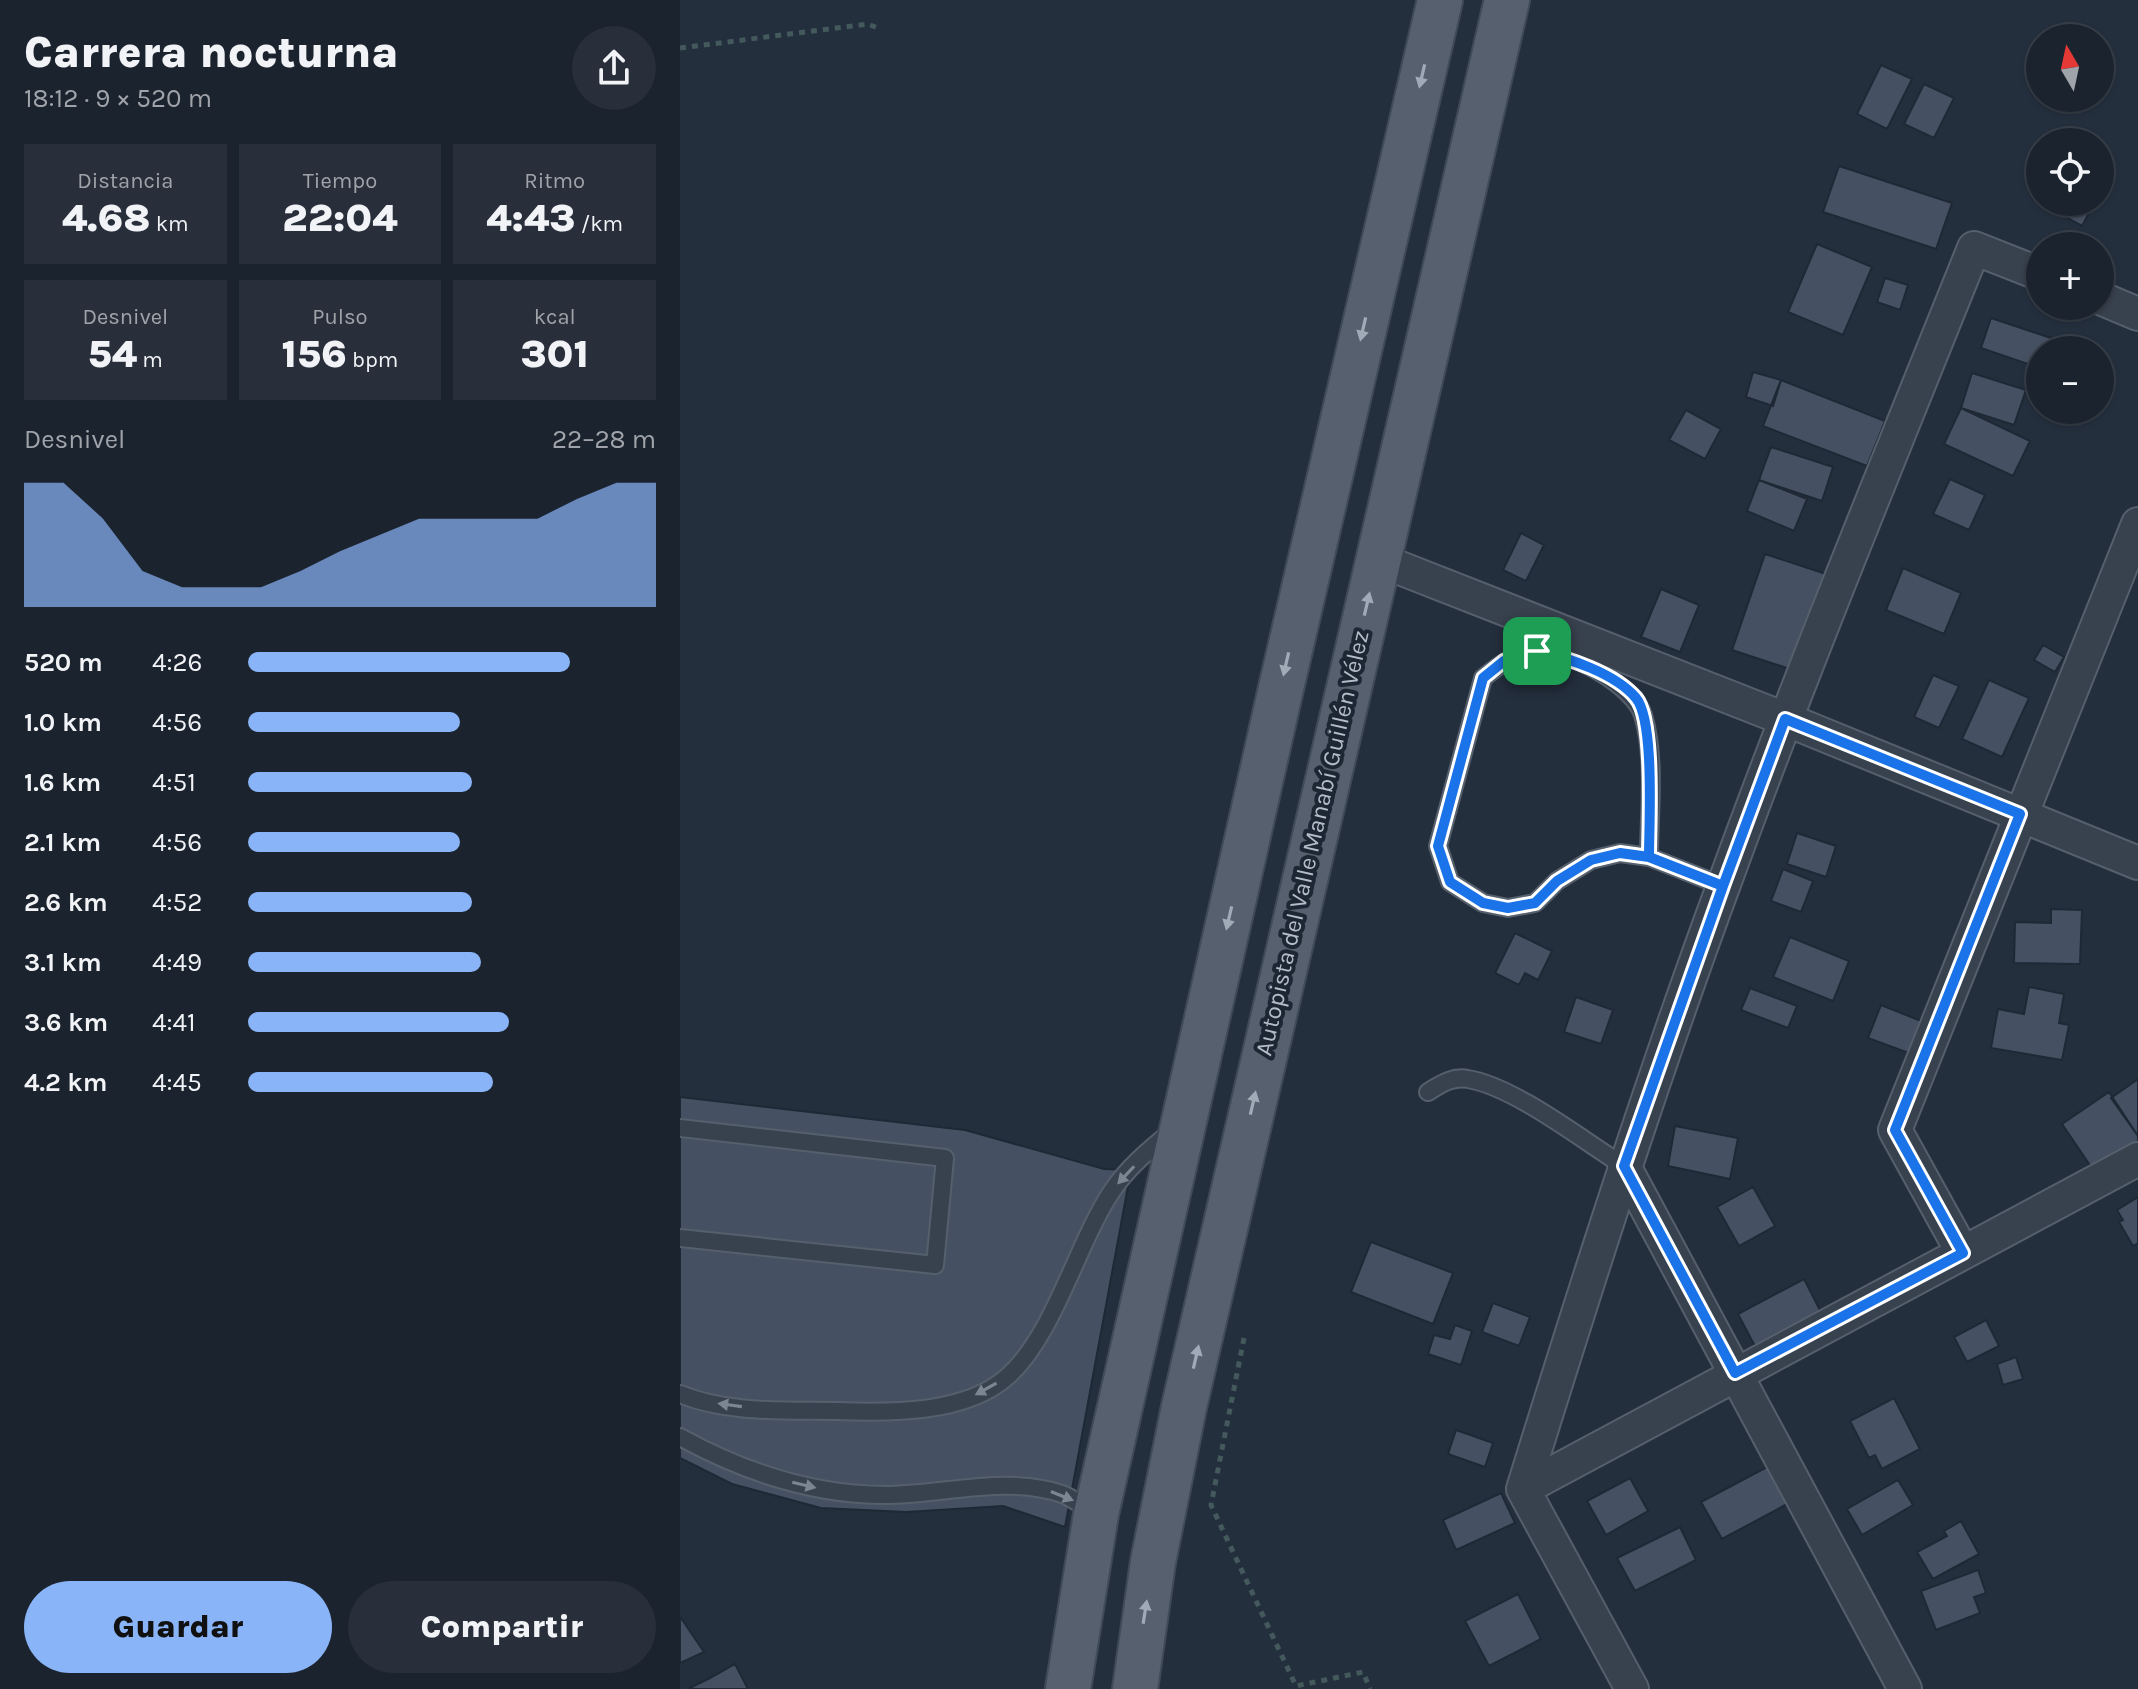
<!DOCTYPE html>
<html lang="es">
<meta charset="utf-8">
<style>
:root{--surface:#1b232e;--page:#282f3a;--text:#f1f3f6;--muted:#a0a4aa;--line:#39404a;--accent:#8ab4f8}
body{margin:0;font-family:Karla,sans-serif;background:var(--page);color:var(--text);height:100vh;display:flex;flex-direction:column;font-size:30px;white-space:nowrap}
*{box-sizing:border-box;margin:0}
p{font-size:26px;color:var(--muted)}
.icon{flex:none;width:44px;height:44px;fill:none;stroke:currentColor;stroke-width:2;stroke-linecap:round;stroke-linejoin:round}
.map{position:relative;flex:1;overflow:hidden}
.side{display:flex;flex-direction:column;background:var(--surface);width:680px}
.side>*{flex:none}
.needle{width:52px;rotate:351deg}
.controls{position:absolute;left:1346px;top:24px;display:grid;gap:16px}
.controls a{display:grid;place-items:center;width:88px;height:88px;border-radius:50%;background:var(--surface);box-shadow:0 2px 6px #0004,0 0 0 2px var(--line);font-size:40px}
.pin{position:absolute;display:grid;place-items:center;width:68px;height:68px;color:#fff;margin:-34px;border-radius:16px;box-shadow:0 4px 12px #0006}
.round{display:grid;place-items:center;flex:none;width:84px;height:84px;border-radius:42px;background:var(--page)}
.headline{display:flex;align-items:center;justify-content:space-between;height:136px;padding:0 24px}
h1{font-size:44px;font-weight:800;line-height:60px}
.figures{display:grid;grid-template-columns:repeat(3,1fr);gap:12px;height:136px;padding:8px 24px}
.figures div{display:grid;align-content:center;border-radius:0px;background:var(--page);text-align:center}
.figures b{font-size:40px;font-weight:800}
.figures small{font-size:22px;font-weight:400}
.figures p{font-size:22px}
.chart{height:224px;padding:16px 24px}
.chart p{display:flex;justify-content:space-between}
.chart svg{width:100%;height:144px;margin-top:8px;fill:var(--accent);opacity:.7}
.cta{display:flex;gap:16px;margin-top:auto;padding:16px 24px}
.cta a{flex:1;height:92px;border-radius:48px;background:var(--accent);color:#111;font-size:32px;font-weight:800;line-height:92px;text-align:center}
.cta a+a{background:var(--page);color:var(--text)}
ul{padding:0 24px;list-style:none;font-size:26px}
li{display:grid;grid-template-columns:128px 96px 1fr;align-items:center;height:60px}
li i{height:20px;border-radius:10px;background:var(--accent)}
main{display:flex;flex:1;min-height:0}
.map>svg:first-child{display:block}
.building{fill:#455162;stroke:#1f2835;stroke-width:2}
.lines{fill:none;stroke-linecap:round;stroke-linejoin:round}
.service-casing{stroke:#565f6c;stroke-width:20}
.minor-casing{stroke:#565f6c;stroke-width:36}
.primary-casing{stroke:#414a57;stroke-width:48}
.path{stroke:#44595c;stroke-width:5;stroke-dasharray:6 6;stroke-linecap:butt}
.service{stroke:#38414e;stroke-width:16}
.minor{stroke:#38414e;stroke-width:32}
.primary{stroke:#56606e;stroke-width:44}
.oneway{fill:#a1aab7}
.oneway2{fill:#7c8592}
.route-casing{stroke:#fff;stroke-width:16}
.route{stroke:#1a73e8;stroke-width:10}
.labels{text-anchor:middle;stroke-width:8;stroke-linejoin:round;paint-order:stroke}
.street-label{font-size:24px;fill:#b4bcc9;stroke:#1d2633}
</style>
<main>
<section class="side">
<div class="headline"><div><h1>Carrera nocturna</h1><p>18:12 · 9 × 520 m</p></div><a class="round"><svg class="icon" aria-label="share" viewBox="0 0 24 24"><path d="M12 15V3M7 8l5-5 5 5M5 13v7h14v-7"/></svg></a></div>
<div class="figures">
<div><p>Distancia</p><b>4.68<small> km</small></b></div>
<div><p>Tiempo</p><b>22:04</b></div>
<div><p>Ritmo</p><b>4:43<small> /km</small></b></div>
</div>
<div class="figures">
<div><p>Desnivel</p><b>54<small> m</small></b></div>
<div><p>Pulso</p><b>156<small> bpm</small></b></div>
<div><p>kcal</p><b>301</b></div>
</div>
<div class="chart"><p><span>Desnivel</span>22–28 m</p>
<svg viewBox="0 0 160 44" preserveAspectRatio="none"><path d="M0 44V6L10 6L20 17L30 33L40 38L50 38L60 38L70 33L80 27L90 22L100 17L110 17L120 17L130 17L140 11L150 6L160 6V44z"/></svg>
</div>
<ul>
<li><b>520 m</b>4:26<i style="width:79%"></i></li>
<li><b>1.0 km</b>4:56<i style="width:52%"></i></li>
<li><b>1.6 km</b>4:51<i style="width:55%"></i></li>
<li><b>2.1 km</b>4:56<i style="width:52%"></i></li>
<li><b>2.6 km</b>4:52<i style="width:55%"></i></li>
<li><b>3.1 km</b>4:49<i style="width:57%"></i></li>
<li><b>3.6 km</b>4:41<i style="width:64%"></i></li>
<li><b>4.2 km</b>4:45<i style="width:60%"></i></li>
</ul>
<div class="cta"><a>Guardar</a><a>Compartir</a></div>
</section>
<div class="map">
<svg width="1458" height="1689" viewBox="0 0 1458 1689">
<rect width="100%" height="100%" fill="#242f3e"/>
<path class="building" d="M1201,65L1232,79L1207,129L1177,114Z
M1244,84L1274,98L1254,138L1224,124Z
M1159,166L1272,203L1256,249L1143,212Z
M1374,202H1415L1402,226L1371,209Z
M1137,244L1192,267L1163,335L1108,312Z
M1205,278L1228,285L1220,310L1197,302Z
M1311,318L1377,340L1374,350H1360V368L1301,348Z
M1073,372L1101,380L1093,406L1066,397Z
M1292,373L1346,390L1334,425L1281,408Z
M1101,380L1205,421L1187,466L1083,426Z
M1281,408L1350,441L1333,476L1264,444Z
M1006,410L1041,429L1025,459L989,440Z
M1091,447L1153,467L1142,501L1079,480Z
M1270,479L1305,495L1289,530L1253,514Z
M1079,480L1127,499L1114,531L1067,511Z
M841,533L864,545L846,581L823,570Z
M1085,554L1149,575L1116,671L1052,650Z
M1223,568L1281,593L1264,634L1206,610Z
M981,589L1019,605L1000,652L961,637Z
M1363,645L1384,657L1375,672L1354,660Z
M1253,675L1279,686L1259,728L1234,717Z
M1309,680L1349,698L1322,757L1282,739Z
M1117,833L1156,846L1146,877L1107,864Z
M1103,869L1133,881L1121,912L1091,901Z
M1371,909L1402,910L1400,964L1334,963L1335,922L1371,923Z
M835,933L872,951L858,980L845,973L839,985L815,973Z
M1110,937L1169,961L1153,1001L1093,977Z
M1349,987L1384,994L1379,1023L1389,1025L1382,1060L1311,1048L1318,1009L1344,1014Z
M1070,988L1117,1006L1108,1028L1061,1010Z
M896,997L933,1010L921,1044L884,1032Z
M1201,1005L1246,1023L1234,1055L1188,1038Z
M1458,1079V1136L1431,1098Z
M1429,1092L1458,1136V1150L1418,1177L1382,1124Z
M0,1097L285,1130L424,1169L451,1170L385,1527L323,1506L226,1512L141,1508L52,1484L0,1458Z
M995,1126L1058,1138L1050,1179L988,1166Z
M1073,1187L1095,1226L1059,1246L1037,1207Z
M1458,1197V1243L1453,1246L1439,1222L1443,1220L1437,1210Z
M691,1242L773,1273L753,1324L671,1292Z
M1124,1279L1144,1318L1078,1352L1058,1314Z
M813,1303L850,1317L839,1346L802,1332Z
M1306,1320L1319,1346L1287,1362L1274,1337Z
M775,1325L792,1331L781,1365L748,1354L754,1335L770,1339Z
M1336,1357L1343,1379L1323,1385L1317,1364Z
M1214,1398L1240,1449L1202,1469L1195,1455L1189,1458L1170,1421Z
M776,1430L813,1443L805,1467L768,1454Z
M1089,1466L1109,1503L1042,1539L1021,1502Z
M950,1478L968,1511L926,1535L907,1501Z
M1218,1480L1233,1505L1182,1535L1167,1509Z
M821,1493L835,1523L776,1550L763,1520Z
M1281,1521L1299,1554L1253,1579L1237,1552L1267,1536L1264,1531Z
M1000,1527L1016,1560L955,1591L937,1558Z
M1298,1570L1306,1593L1294,1597L1300,1613L1256,1630L1241,1591Z
M838,1594L861,1639L809,1666L785,1621Z
M1,1618L24,1652L0,1663V1619Z
M55,1664L68,1689H8L30,1678Z"/>
<g class="lines">
<g class="service-casing">
<path id="service" d="M969,857C969,812 976,758 963,715C954,686 889,649 857,651C837,652 818,666 803,678L758,846L770,882L803,903L828,908L855,903L877,881L911,860L940,853L969,857L1043,886
M748,1092C761,1084 773,1076 788,1079C835,1087 902,1140 944,1166
M0,1128L265,1158L255,1265L0,1238
M0,1394C48,1414 106,1410 157,1411C210,1413 285,1414 327,1377C374,1336 397,1243 432,1191C447,1168 471,1148 492,1131
M0,1437C62,1471 133,1495 205,1495C262,1495 327,1475 382,1494C393,1498 403,1506 413,1513"/>
</g>
<g class="minor-casing">
<path id="minor" d="M1420,298L1458,314
M697,559L1105,719L1458,863
M944,1166L1225,1689
M1283,1253L1215,1130L1458,524
M843,1489L1458,1159
M952,1689L843,1489C906,1286 970,1084 1044,884C1122,670 1209,459 1294,248L1360,274"/>
</g>
<g class="primary-casing">
<path id="primary" d="M388,1689L416,1514L599,697L760,0
M455,1689L473,1562L504,1407L827,0"/>
</g>
<path class="path" d="M0,48L188,24L200,29
M564,1338L531,1505L616,1686L683,1672L690,1689"/>
<use href="#service" class="service"/>
<use href="#minor" class="minor"/>
<use href="#primary" class="primary"/>
</g>
<defs><path id="oneway-solid" d="M-6-.8H1V-3.2L6.5 0L1 3.2V.8H-6Z" transform="scale(2)"/></defs>
<g class="oneway">
<use href="#oneway-solid" transform="translate(742 76) rotate(103)"/>
<use href="#oneway-solid" transform="translate(683 329) rotate(103)"/>
<use href="#oneway-solid" transform="translate(687 604) rotate(-77)"/>
<use href="#oneway-solid" transform="translate(606 664) rotate(103)"/>
<use href="#oneway-solid" transform="translate(549 918) rotate(103)"/>
<use href="#oneway-solid" transform="translate(573 1103) rotate(-77)"/>
<use href="#oneway-solid" transform="translate(516 1357) rotate(-77)"/>
<use href="#oneway-solid" transform="translate(465 1612) rotate(-81)"/>
</g>
<g class="oneway2">
<use href="#oneway-solid" transform="translate(446 1175) rotate(133)"/>
<use href="#oneway-solid" transform="translate(306 1389) rotate(151)"/>
<use href="#oneway-solid" transform="translate(50 1405) rotate(-172)"/>
<use href="#oneway-solid" transform="translate(124 1485) rotate(13)"/>
<use href="#oneway-solid" transform="translate(382 1496) rotate(22)"/>
</g>
<g class="lines">
<g class="route-casing">
<path id="route" d="M857,651C888,658 935,673 956,698C975,721 969,825 969,857L1043,886L1105,719L1340,814L1215,1130L1283,1253L1055,1373L944,1166L1043,886L969,857L940,853L911,860L877,881L855,903L828,908L803,903L770,882L758,846L803,678L824,661L857,651"/>
</g>
<use href="#route" class="route"/>
</g>
<g class="labels">
<g class="street-label">
<text transform="translate(632 843) rotate(-77)" y="8">Autopista del Valle Manabí Guillén Vélez</text>
</g>
</g>
</svg>
<div class="controls">
<a><svg class="needle" viewBox="-14 -14 28 28"><path d="M0-13l5 13h-10z" fill="#e53935"/><path d="M0 13l5-13h-10z" fill="#a0a4aa"/></svg></a>
<a><svg class="icon" aria-label="locate" viewBox="0 0 24 24"><circle cx="12" cy="12" r="6"/><path d="M12 2v4M12 18v4M2 12h4M18 12h4"/></svg></a>
<a>+</a>
<a>−</a>
</div>
<div class="pin" style="left:857px;top:651px;background:#1e9e55"><svg class="icon" aria-label="arrive" viewBox="0 0 24 24"><path d="M6 21V4h12l-3 4 3 4H6"/></svg></div>
</div>
</main>
